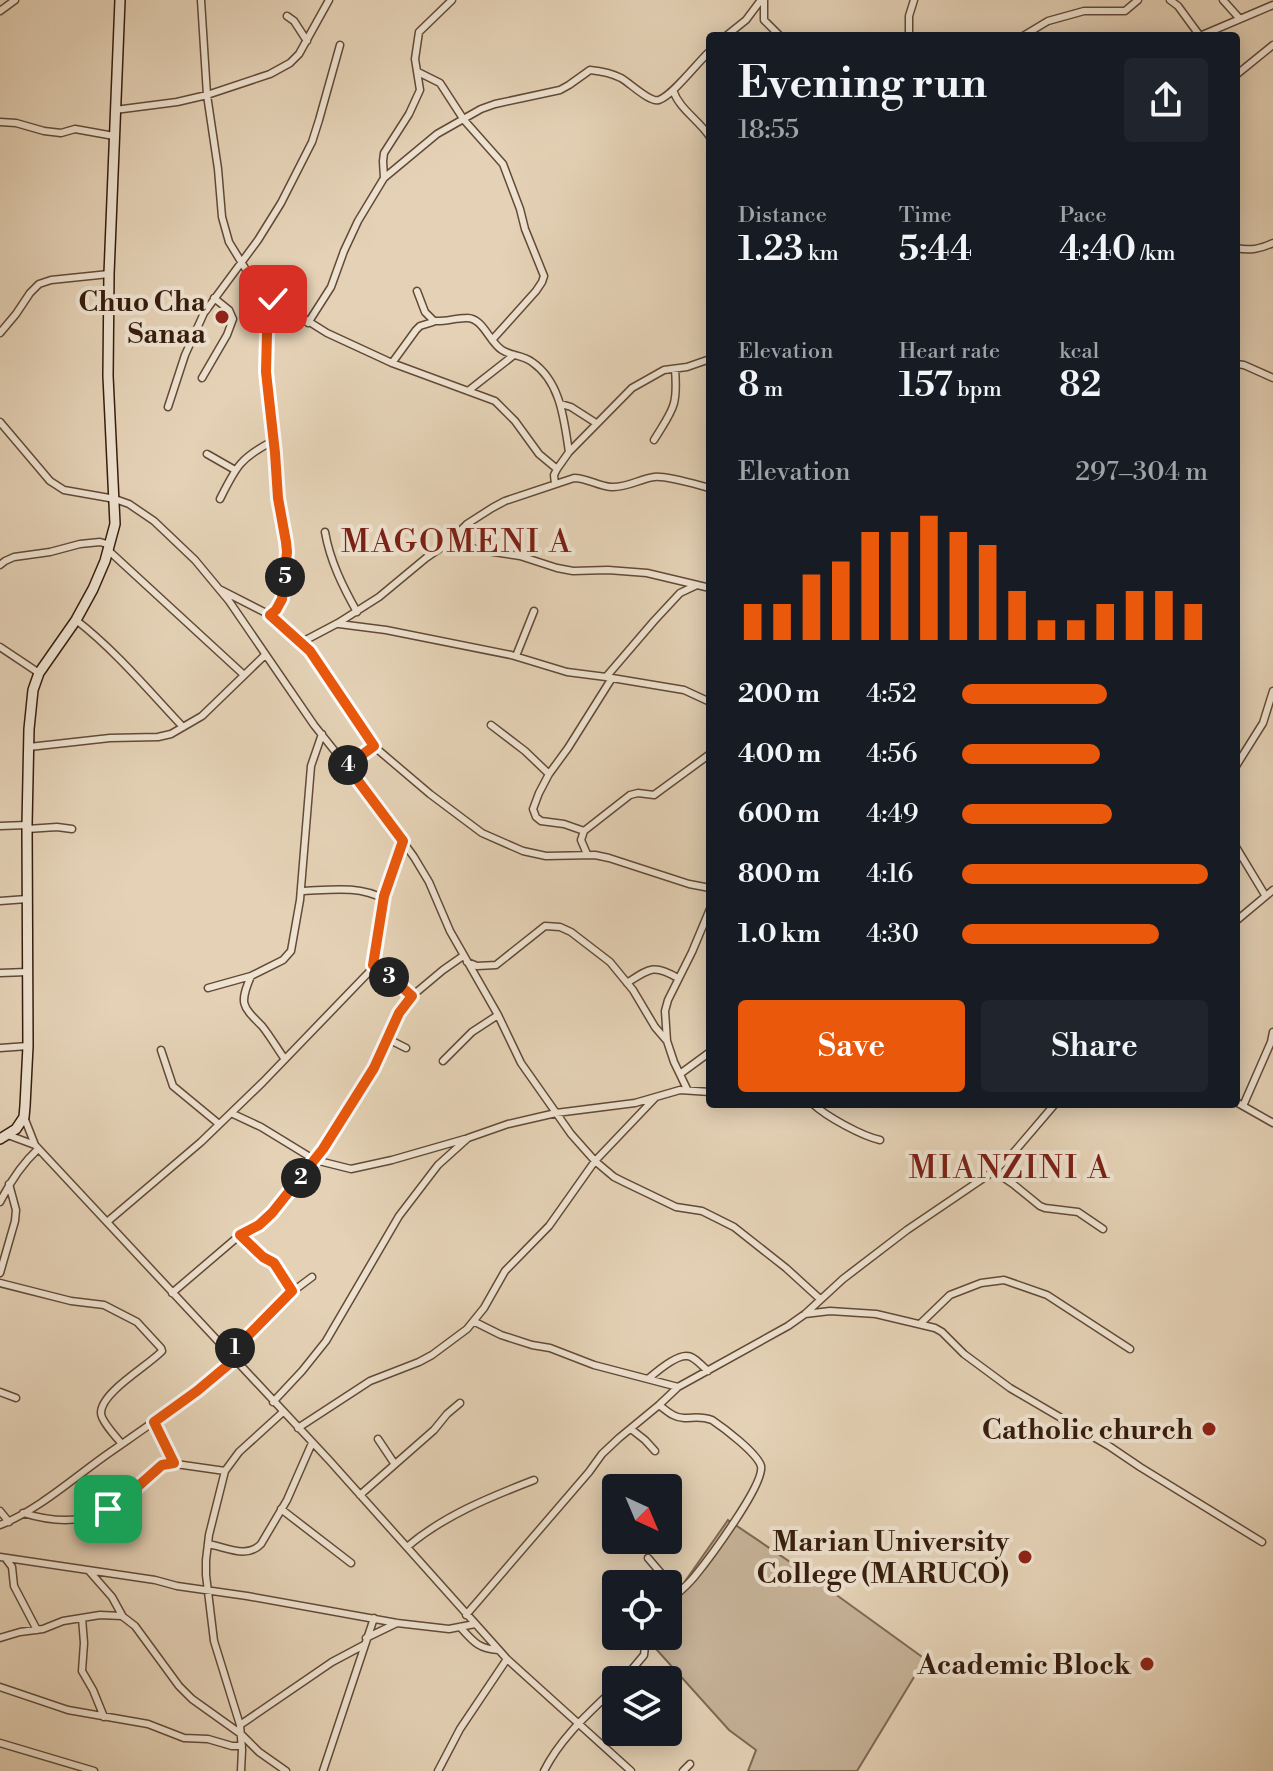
<!DOCTYPE html>
<meta charset="utf-8">
<style>
:root{--surface:#171b24;--page:#20242c;--text:#f1f3f6;--muted:#9ea1a6;--accent:#ea580c}
body{margin:0;font-family:"Libre Bodoni",serif;background:var(--page);color:var(--text);height:100vh;display:flex;flex-direction:column;font-size:30px;white-space:nowrap}
*{box-sizing:border-box;margin:0}
p{font-size:26px;color:var(--muted)}
.icon{flex:none;width:44px;height:44px;fill:none;stroke:currentColor;stroke-width:2;stroke-linecap:round;stroke-linejoin:round}
.map{position:relative;flex:1;overflow:hidden}
.drawer{position:absolute;left:706px;top:32px;width:534px;height:1076px;display:flex;flex-direction:column;background:var(--surface);border-radius:8px;box-shadow:0 4px 20px #0003}
.drawer>*{flex:none}
.needle{width:52px;rotate:136deg}
.fabs{position:absolute;left:602px;top:1474px;display:grid;gap:16px}
.fabs a{display:grid;place-items:center;width:80px;height:80px;border-radius:8px;background:var(--surface);box-shadow:0 4px 20px #0003;font-size:40px}
.pin{position:absolute;display:grid;place-items:center;width:68px;height:68px;color:#fff;margin:-34px;border-radius:16px;box-shadow:0 4px 12px #0006}
.km{position:absolute;width:40px;height:40px;margin:-20px;border-radius:50%;background:#222;color:#fff;font-size:22px;line-height:40px;text-align:center}
.round{display:grid;place-items:center;flex:none;width:84px;height:84px;border-radius:8px;background:var(--page)}
.head{display:flex;align-items:center;justify-content:space-between;height:136px;padding:0 32px}
h1{font-size:44px;font-weight:600;line-height:60px}
.stats{display:grid;grid-template-columns:repeat(3,1fr);gap:12px;height:136px;padding:8px 32px}
.stats div{display:grid;align-content:center}
.stats b{font-size:34px;font-weight:600}
.stats small{font-size:22px;font-weight:400}
.stats p{font-size:22px}
.chart{height:224px;padding:16px 32px}
.chart p{display:flex;justify-content:space-between}
.chart svg{width:100%;height:144px;margin-top:8px;stroke:var(--accent);stroke-width:6}
.button{display:flex;gap:16px;margin-top:auto;padding:16px 32px}
.button a{flex:1;height:92px;border-radius:8px;background:var(--accent);color:#fff;font-size:32px;font-weight:600;line-height:92px;text-align:center}
.button a+a{background:var(--page);color:var(--text)}
ul{padding:0 32px;list-style:none;font-size:26px}
li{display:grid;grid-template-columns:128px 96px 1fr;align-items:center;height:60px}
li i{height:20px;border-radius:10px;background:var(--accent)}
.map>svg:first-child{display:block}
.green{fill:#c7b399;stroke:#7e6853;stroke-width:2}
.lines{fill:none;stroke-linecap:round;stroke-linejoin:round}
.minor-casing{stroke:#624a37;stroke-width:9}
.secondary-casing{stroke:#361d0d;stroke-width:12}
.minor{stroke:#eee2d0;stroke-width:6}
.secondary{stroke:#eee2d0;stroke-width:9}
.route-casing{stroke:#fff;stroke-width:16}
.route{stroke:#ea580c;stroke-width:10}
.poi-dot{fill:#8f2418;stroke:#eee2d0;stroke-width:3}
.labels{text-anchor:middle;stroke-width:8;stroke-linejoin:round;paint-order:stroke}
.poi-label{font-size:28px;font-weight:bold;fill:#361d0d;stroke:#eee2d0;text-anchor:end}
.quarter-label{font-size:32px;letter-spacing:2px;fill:#7a1f14;stroke:#eee2d0}
</style>
<div class="map">
<svg width="1273" height="1771" viewBox="0 0 1273 1771">
<rect width="100%" height="100%" fill="#e5d2b6"/>
<filter id="stains"><feTurbulence type="fractalNoise" baseFrequency=".0025" numOctaves="4"/><feColorMatrix values="0 0 0 0 .2 0 0 0 0 .09 0 0 0 0 .02 0 0 0 .5 -.17"/></filter>
<radialGradient id="worn" r=".72"><stop offset=".6" stop-color="#630" stop-opacity="0"/><stop offset="1" stop-color="#630" stop-opacity=".3"/></radialGradient>
<path class="green" d="M728,1520L802,1570L925,1659L857,1771H748L756,1750L729,1730L656,1649L658,1636H668V1611L686,1580Z"/>
<g class="lines">
<g class="minor-casing">
<path id="minor" d="M201,0L207,95L218,169L222,217L229,242L248,273L273,299L327,333L392,363L495,401L515,421L539,454L557,469
M764,0V20L780,36
M1170,0L1178,6L1200,36
M1223,0L1240,19
M0,11L15,0
M287,16L294,21L307,41
M726,36L746,20L761,0
M909,36V16L914,0
M1023,36L1048,21L1084,11H1125L1138,0
M1200,36L1273,5
M418,72L440,83L464,120L503,164L520,209L525,229L544,276L542,282L536,291L492,340
M1236,75L1273,45
M673,90C679,109 699,120 710,137
M115,110L177,102L207,95L270,74L290,63L299,54L329,0
M0,122L16,123L44,131L61,133L75,129L114,136
M384,178L383,161L384,153L409,114L420,90L415,59L419,32L452,0
M1236,248C1250,251 1260,249 1273,243
M417,291L425,312L434,321C445,322 455,318 466,318C483,317 489,342 502,350C511,356 523,355 532,362C561,382 564,420 569,452
M308,323L331,287L344,251L358,221L384,178L437,134L481,109L495,104L560,90L569,85L590,70C600,71 611,73 621,78C630,83 650,103 659,100C673,95 697,63 710,51
M0,333L16,314L30,293L39,284L51,280L109,274
M392,363L416,330L420,326L433,322
M1236,364L1244,365L1273,378
M202,378L227,335L233,319L229,310L214,298
M468,391L514,355
M561,404L571,407L596,423
M168,407L185,355L204,313L258,240L281,203L312,142L319,120L340,45
M0,422L50,481L64,490L115,499L129,504L154,521L195,560L229,601L314,725L361,784L414,857L429,882L450,931L498,1015L521,1063L571,1134L595,1161L614,1177L624,1182L676,1207L702,1211L734,1227L786,1268L820,1299
M654,440C673,409 678,407 675,369
M207,454L235,470
M555,484L554,475L557,469L569,452L632,388L664,370L687,367L710,359
M220,499C236,467 240,458 273,441
M325,532C330,561 343,587 357,612
M449,542L480,550L520,556L557,568L573,571L608,570L647,573L710,588
M108,550L244,675
M0,565L5,561L14,557L50,552L80,544L100,542L110,545
M221,590L270,615L302,642L377,749L430,794L482,833L523,851L546,856L595,855L609,858L689,884L710,888
M270,615L276,610L282,599L287,552L286,542L278,498L275,453L266,372L267,333L273,299
M76,620C116,651 149,691 183,727
M339,624L386,630L511,655L567,672L606,677L684,690L710,702
M302,642L338,623L379,597L426,558L449,542L467,524L492,508L505,501L574,478C587,478 598,486 611,487C627,488 639,479 654,477C665,475 698,485 710,488
M0,647L39,673
M516,656L534,611
M606,677L654,621L680,593L697,585
M491,725L525,751L549,774
M29,747L110,738L158,737L171,734L202,716L265,655
M347,766L374,746
M1236,766L1263,723L1273,691
M0,826L27,825
M27,829L57,827L72,829
M584,831L564,824L541,821L536,817L533,809L539,793L549,774L568,748L612,678
M1236,847L1265,895
M587,854L581,840L584,831L630,795L638,793L654,795L710,754
M301,891C329,890 359,885 384,899
M0,901L27,899
M1236,921L1273,890
M467,962L477,966L496,965L545,926L560,927L571,932L610,962L633,990L655,1027L667,1041
M373,965L386,974L412,996
M0,973L27,972
M251,976C239,1004 242,1006 262,1026C270,1036 277,1048 284,1058
M627,983C650,968 654,964 678,978
M208,988L251,976L283,960L291,951L300,900L311,766L322,734
M388,1039L406,1048
M0,1048L28,1046
M161,1050L173,1086L219,1124
M443,1061L472,1032L498,1015
M680,1074L710,1052
M687,1089L674,1062L667,1041L665,1011L668,1000L692,952L710,909
M1236,1102L1273,1123
M813,1104C827,1117 862,1136 880,1140
M1243,1106L1271,1042L1273,1032
M231,1113L261,1127L315,1160L351,1169L392,1160L465,1139
M24,1117L35,1145L329,1460L507,1659L631,1771
M8,1135L35,1145
M994,1171L1013,1184L1040,1206L1045,1208L1078,1212L1103,1229
M0,1202C10,1182 22,1164 38,1149
M107,1222L201,1142L263,1082L371,970L384,896L403,841
M240,1235L263,1257L274,1263L292,1291
M0,1273L15,1221L16,1210L9,1184
M0,1283L71,1301L104,1305L137,1322L161,1348L162,1351C148,1366 101,1392 101,1413C101,1421 117,1438 122,1444
M172,1293L240,1235L259,1225L283,1200L323,1149L374,1068L399,1013L412,996L443,970L463,956
M805,1314L830,1311L876,1314L935,1328L942,1332L964,1354L1010,1388L1109,1446L1140,1467L1262,1542
M475,1322L501,1335L532,1345L550,1348L594,1365L678,1387
M920,1324L950,1295L981,1283L1004,1280L1047,1295L1130,1349
M229,1355L284,1298L312,1277
M648,1379C656,1372 676,1355 687,1356C694,1356 702,1366 708,1371
M0,1392L16,1398
M273,1402L302,1371L326,1341L399,1216L438,1165L468,1138L508,1124L556,1113L635,1103L680,1090L710,1092
M659,1405C667,1411 674,1418 684,1418C695,1418 701,1416 712,1420C724,1428 757,1453 761,1466C765,1484 708,1560 695,1576C687,1586 677,1594 668,1602
M154,1422L174,1463
M298,1428L370,1381L419,1362L432,1355L467,1329L484,1308L505,1271L549,1226L595,1161L655,1098
M631,1429L645,1440L655,1451
M378,1439L394,1463
M360,1495L434,1430L447,1414L460,1403
M281,1509L351,1563
M0,1511L9,1522
M23,1513C73,1528 100,1520 139,1485C148,1477 157,1466 169,1463L225,1471
M0,1525C37,1511 76,1476 109,1453C152,1423 194,1395 234,1360
M208,1544C226,1547 247,1559 261,1544L287,1500L312,1443
M407,1547C443,1516 490,1497 534,1480
M0,1557L155,1580L177,1586L247,1596L397,1623L449,1629L475,1624
M648,1558L678,1593
M6,1559L12,1567L14,1586L37,1630
M90,1572L112,1597L123,1617
M466,1615L589,1472L602,1454L619,1438L659,1405L678,1387L788,1326L805,1314L843,1279L907,1230L994,1171L1014,1152L1055,1104
M82,1618L84,1643L82,1671L93,1690L104,1717
M460,1627C473,1641 478,1649 498,1650
M0,1638L20,1632L43,1629L63,1621L100,1615L122,1616L135,1626L179,1686L192,1699L241,1734L259,1752L286,1771
M366,1638L397,1623
M623,1680L644,1655L645,1646L639,1636
M0,1687L68,1710L148,1724L184,1738L208,1739L232,1746H242
M240,1725L332,1662L364,1645
M0,1743L94,1771
M241,1771L242,1750L240,1725L214,1641L206,1575V1560L209,1535L225,1471L239,1452L283,1412
M323,1771L374,1618
M438,1771L460,1729L507,1659
M544,1771C561,1737 589,1713 616,1687
M683,1771L690,1764"/>
</g>
<g class="secondary-casing">
<path id="secondary" d="M0,1139L16,1129L24,1117L25,1106L28,1046L27,825L29,729L33,690L39,673L76,620L93,589L105,561L115,524L108,376L109,274L120,0"/>
</g>
<use href="#minor" class="minor"/>
<use href="#secondary" class="secondary"/>
</g>
<g class="lines">
<g class="route-casing">
<path id="route" d="M108,1509L135,1489L162,1465L174,1463L154,1422L197,1391L234,1360L229,1355L292,1291L274,1263L263,1257L240,1235L259,1225L272,1213L323,1149L374,1068L399,1013L412,996L382,970L373,965L384,896L403,841L347,766L374,746L310,651L270,615L276,610L282,599L287,552L286,542L278,498L275,453L266,372L267,333L273,299"/>
</g>
<use href="#route" class="route"/>
</g>
<g class="poi-dot">
<circle cx="222" cy="317" r="8"/>
<circle cx="1209" cy="1429" r="8"/>
<circle cx="1025" cy="1557" r="8"/>
<circle cx="1147" cy="1664" r="8"/>
</g>
<g class="labels">
<g class="poi-label">
<text x="206" y="311">Chuo Cha<tspan x="206" dy="32">Sanaa</tspan></text>
<text x="1193" y="1439">Catholic church</text>
<text x="1009" y="1551">Marian University<tspan x="1009" dy="32">College (MARUCO)</tspan></text>
<text x="1131" y="1674">Academic Block</text>
</g>
<g class="quarter-label">
<text x="457" y="552">MAGOMENI A</text>
<text x="1010" y="1178">MIANZINI A</text>
</g>
</g>
<rect width="100%" height="100%" filter="url(#stains)"/>
<rect width="100%" height="100%" fill="url(#worn)"/>
</svg>
<div class="fabs">
<a><svg class="needle" viewBox="-14 -14 28 28"><path d="M0-13l5 13h-10z" fill="#e53935"/><path d="M0 13l5-13h-10z" fill="#9ea1a6"/></svg></a>
<a><svg class="icon" aria-label="locate" viewBox="0 0 24 24"><circle cx="12" cy="12" r="6"/><path d="M12 2v4M12 18v4M2 12h4M18 12h4"/></svg></a>
<a><svg class="icon" aria-label="layers" viewBox="0 0 24 24"><path d="M12 4l9 5-9 5-9-5zM3 14l9 5 9-5"/></svg></a>
</div>
<div class="pin" style="left:108px;top:1509px;background:#1e9e55"><svg class="icon" aria-label="arrive" viewBox="0 0 24 24"><path d="M6 21V4h12l-3 4 3 4H6"/></svg></div>
<div class="pin" style="left:273px;top:299px;background:#d93025"><svg class="icon" aria-label="check" viewBox="0 0 24 24"><path d="M5 12l5 5 9-10"/></svg></div>
<b class="km" style="left:235px;top:1348px">1</b>
<b class="km" style="left:301px;top:1178px">2</b>
<b class="km" style="left:389px;top:977px">3</b>
<b class="km" style="left:348px;top:765px">4</b>
<b class="km" style="left:285px;top:577px">5</b>
<section class="drawer">
<div class="head"><div><h1>Evening run</h1><p>18:55</p></div><a class="round"><svg class="icon" aria-label="share" viewBox="0 0 24 24"><path d="M12 15V3M7 8l5-5 5 5M5 13v7h14v-7"/></svg></a></div>
<div class="stats">
<div><p>Distance</p><b>1.23<small> km</small></b></div>
<div><p>Time</p><b>5:44</b></div>
<div><p>Pace</p><b>4:40<small> /km</small></b></div>
</div>
<div class="stats">
<div><p>Elevation</p><b>8<small> m</small></b></div>
<div><p>Heart rate</p><b>157<small> bpm</small></b></div>
<div><p>kcal</p><b>82</b></div>
</div>
<div class="chart"><p><span>Elevation</span>297–304 m</p>
<svg viewBox="0 0 160 44" preserveAspectRatio="none"><path d="M5 44V33M15 44V33M25 44V24M35 44V20M45 44V11M55 44V11M65 44V6M75 44V11M85 44V15M95 44V29M105 44V38M115 44V38M125 44V33M135 44V29M145 44V29M155 44V33"/></svg>
</div>
<ul>
<li><b>200 m</b>4:52<i style="width:59%"></i></li>
<li><b>400 m</b>4:56<i style="width:56%"></i></li>
<li><b>600 m</b>4:49<i style="width:61%"></i></li>
<li><b>800 m</b>4:16<i style="width:100%"></i></li>
<li><b>1.0 km</b>4:30<i style="width:80%"></i></li>
</ul>
<div class="button"><a>Save</a><a>Share</a></div>
</section>
</div>
